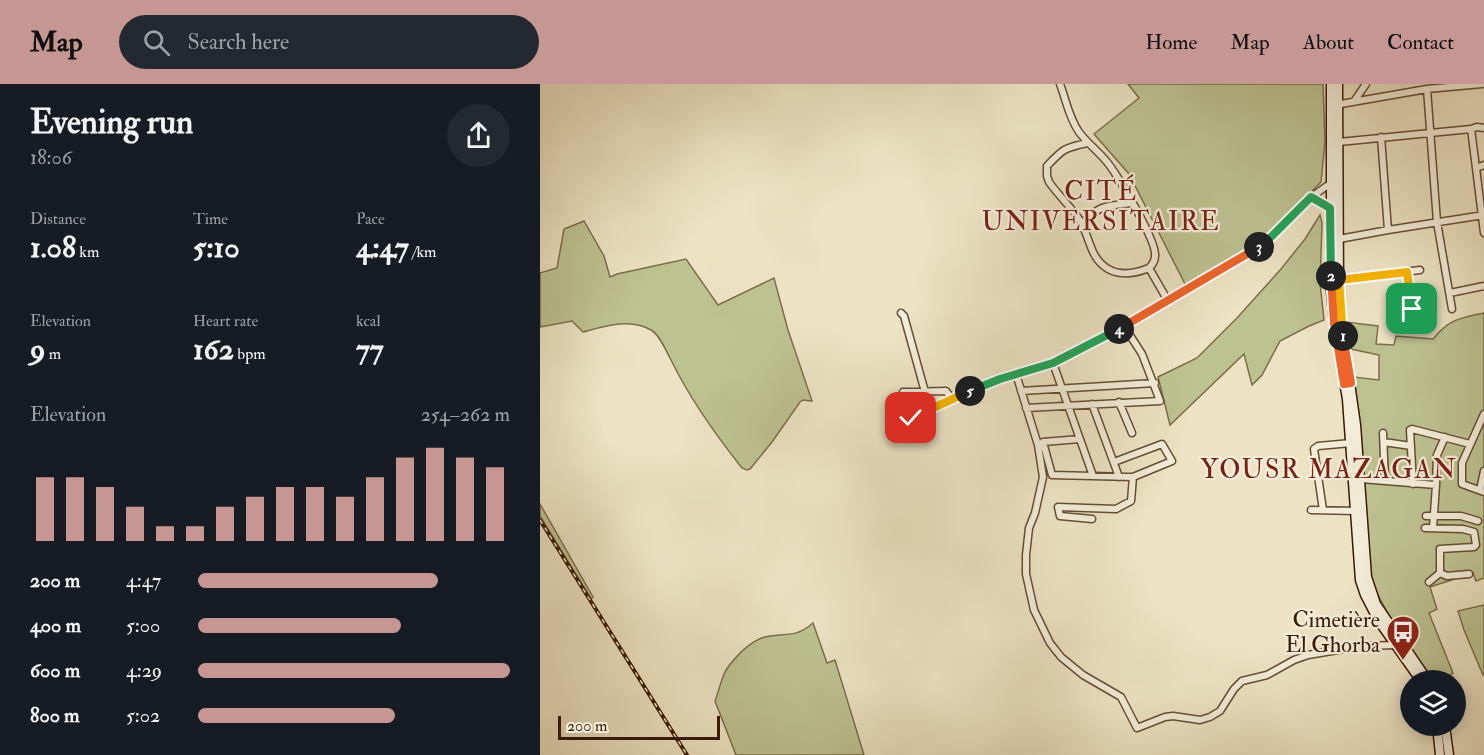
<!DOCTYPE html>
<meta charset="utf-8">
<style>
:root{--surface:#171b24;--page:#242831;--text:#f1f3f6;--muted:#9ea1a6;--accent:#c59692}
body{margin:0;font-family:"IM FELL Double Pica",serif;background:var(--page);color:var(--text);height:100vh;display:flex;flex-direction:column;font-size:22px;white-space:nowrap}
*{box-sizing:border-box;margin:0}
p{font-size:20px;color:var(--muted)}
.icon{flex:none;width:33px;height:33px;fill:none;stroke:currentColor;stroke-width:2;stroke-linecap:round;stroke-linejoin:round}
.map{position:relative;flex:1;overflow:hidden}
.sheet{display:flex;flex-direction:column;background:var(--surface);width:540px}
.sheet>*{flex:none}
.tools{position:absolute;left:860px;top:586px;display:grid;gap:12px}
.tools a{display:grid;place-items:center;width:66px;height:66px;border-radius:50%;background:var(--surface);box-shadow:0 3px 15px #0003;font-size:30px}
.scale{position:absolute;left:18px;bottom:15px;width:162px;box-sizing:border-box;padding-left:6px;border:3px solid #3a1b04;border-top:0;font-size:16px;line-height:21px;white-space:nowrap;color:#3a1b04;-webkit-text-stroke:4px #f3edd9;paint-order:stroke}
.pin{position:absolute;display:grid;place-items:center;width:51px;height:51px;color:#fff;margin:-26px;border-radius:12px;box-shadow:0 3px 9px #0006}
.km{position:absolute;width:30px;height:30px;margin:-15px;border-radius:50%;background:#222;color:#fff;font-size:16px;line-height:30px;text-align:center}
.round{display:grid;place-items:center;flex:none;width:63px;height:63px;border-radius:32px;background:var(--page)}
.headline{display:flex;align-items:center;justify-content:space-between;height:102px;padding:0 30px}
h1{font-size:33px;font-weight:700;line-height:45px}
.metrics{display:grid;grid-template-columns:repeat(3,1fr);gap:9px;height:102px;padding:6px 30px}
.metrics div{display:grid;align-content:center}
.metrics b{font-size:30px;font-weight:700}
.metrics small{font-size:16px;font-weight:400}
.metrics p{font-size:16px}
.chart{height:168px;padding:12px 30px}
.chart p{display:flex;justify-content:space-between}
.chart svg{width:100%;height:108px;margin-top:6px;stroke:var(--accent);stroke-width:6}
ul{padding:0 30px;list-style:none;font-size:20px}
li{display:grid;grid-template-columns:96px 72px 1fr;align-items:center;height:45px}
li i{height:15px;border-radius:8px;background:var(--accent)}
header{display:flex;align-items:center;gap:36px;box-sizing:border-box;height:84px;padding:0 30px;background:var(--accent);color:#111}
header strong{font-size:28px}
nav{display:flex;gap:33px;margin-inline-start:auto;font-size:21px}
.search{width:420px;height:54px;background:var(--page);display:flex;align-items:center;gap:15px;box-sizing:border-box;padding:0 21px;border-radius:33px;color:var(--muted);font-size:22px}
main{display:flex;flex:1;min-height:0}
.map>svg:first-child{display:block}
.green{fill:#bdc291;stroke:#7c6e4a;stroke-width:1.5}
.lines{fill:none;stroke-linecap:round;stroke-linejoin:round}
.minor-casing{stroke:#664d34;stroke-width:9}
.secondary-casing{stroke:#3a1b04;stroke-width:11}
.minor{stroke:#f3edd9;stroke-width:6}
.secondary{stroke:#f3edd9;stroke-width:8}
.rail-casing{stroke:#3a1b04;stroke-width:4}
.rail{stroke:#f3edd9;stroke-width:1.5;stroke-dasharray:4.5;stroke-linecap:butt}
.split-1-casing{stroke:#fff;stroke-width:12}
.split-2-casing{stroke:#fff;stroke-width:12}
.split-3-casing{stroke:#fff;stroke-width:12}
.split-4-casing{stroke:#fff;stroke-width:12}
.split-5-casing{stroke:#fff;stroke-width:12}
.split-6-casing{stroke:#fff;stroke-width:12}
.split-1{stroke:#f5b400;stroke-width:8}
.split-2{stroke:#f0652b;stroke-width:8}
.split-3{stroke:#22a559;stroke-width:8}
.split-4{stroke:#f0652b;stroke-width:8}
.split-5{stroke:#22a559;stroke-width:8}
.split-6{stroke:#f5b400;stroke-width:8}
.labels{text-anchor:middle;stroke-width:4.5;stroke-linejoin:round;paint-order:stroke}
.poi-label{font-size:22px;fill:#3a1b04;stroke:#f3edd9;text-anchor:end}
.quarter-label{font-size:26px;letter-spacing:1.5px;fill:#7a1f14;stroke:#f3edd9}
</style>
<header>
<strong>Map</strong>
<div class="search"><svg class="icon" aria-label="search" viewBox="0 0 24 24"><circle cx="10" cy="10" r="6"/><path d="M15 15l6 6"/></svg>Search here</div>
<nav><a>Home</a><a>Map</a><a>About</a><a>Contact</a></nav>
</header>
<main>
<section class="sheet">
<div class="headline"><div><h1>Evening run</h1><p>18:06</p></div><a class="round"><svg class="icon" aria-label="share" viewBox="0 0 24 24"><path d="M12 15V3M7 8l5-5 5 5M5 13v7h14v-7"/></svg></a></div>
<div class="metrics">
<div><p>Distance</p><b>1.08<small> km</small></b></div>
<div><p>Time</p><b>5:10</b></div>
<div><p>Pace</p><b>4:47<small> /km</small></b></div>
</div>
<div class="metrics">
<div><p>Elevation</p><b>9<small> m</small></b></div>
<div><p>Heart rate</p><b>162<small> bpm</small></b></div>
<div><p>kcal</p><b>77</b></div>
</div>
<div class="chart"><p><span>Elevation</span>254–262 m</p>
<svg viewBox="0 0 160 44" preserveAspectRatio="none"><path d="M5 44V18M15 44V18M25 44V22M35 44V30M45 44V38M55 44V38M65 44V30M75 44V26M85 44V22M95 44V22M105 44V26M115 44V18M125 44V10M135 44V6M145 44V10M155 44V14"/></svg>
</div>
<ul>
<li><b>200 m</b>4:47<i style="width:77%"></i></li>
<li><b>400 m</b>5:00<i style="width:65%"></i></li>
<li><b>600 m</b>4:29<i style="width:100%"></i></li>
<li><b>800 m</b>5:02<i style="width:63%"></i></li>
</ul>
</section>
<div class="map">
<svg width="944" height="671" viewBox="0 0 944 671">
<rect width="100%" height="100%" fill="#ece3c4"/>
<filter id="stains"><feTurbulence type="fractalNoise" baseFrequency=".00333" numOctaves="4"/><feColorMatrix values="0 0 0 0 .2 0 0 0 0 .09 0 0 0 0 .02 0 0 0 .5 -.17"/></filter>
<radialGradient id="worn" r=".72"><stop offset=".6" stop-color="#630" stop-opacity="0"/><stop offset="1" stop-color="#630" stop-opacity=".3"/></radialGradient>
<path class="green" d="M588,0H783L785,58L781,98L727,153L646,202L589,90L554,50L599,14Z
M780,131L782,139L780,199L784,236L769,242L740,257L722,291L712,301L704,270L630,341L618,293L657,274L697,234L741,185L765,155Z
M44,137L64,172L70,193L77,190L146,175L178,221L234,194L248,246L272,317L263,316L260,318L232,358L210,385L207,386L202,384C175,350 150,315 131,276C126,267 120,251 111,246C90,234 65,242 43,248L32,237L0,243V189L17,184L24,145Z
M944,229V494L936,497L933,489L890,503L897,525L889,529L913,589L905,595L894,597C870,562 842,528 828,487L819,334L814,293L839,296V271L811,265L806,238L838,242L836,260L854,261L856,252L893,255C909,235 920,234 944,229Z
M0,420L53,513L51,515L0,432Z
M944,521V590L943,591L924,546L918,527Z
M273,539L287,579L295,576L324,671H196L175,617C179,607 181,595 186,586C194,574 211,556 225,553C245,548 255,555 273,539Z"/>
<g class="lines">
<g class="minor-casing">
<path id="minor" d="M520,0C526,16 529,34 539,48C547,59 558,67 567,78C578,92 617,157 615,172C615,178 612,181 609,184L628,217
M887,5L897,138L912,225
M815,16L826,0
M795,21L887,5L942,0
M931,45L936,84L944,81
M841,53L848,146
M799,58L931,45L937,43L944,44
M547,59C524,64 523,65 507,82V92L509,98C519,112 532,124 541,138C546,148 549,159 553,168C565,192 587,193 609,184
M936,84L944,149
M771,113L790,124
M542,140C562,119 565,123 591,119
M799,155L848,146L944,131
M867,188L872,225L869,240
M799,196L880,186
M910,209L944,202
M361,229L364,232L385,308
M513,279L553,392
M476,290L498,361L503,393L495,429L489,444L486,471V490L494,526L510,559L521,573L543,591L581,613L597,644L625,633L633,632L660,636L670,633L680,627L694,605L702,597L727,591L754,576L768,571L822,562L857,561
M481,307L615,299
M363,308L406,307L412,315
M579,318L592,349
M552,320L579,393
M486,324L620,317L602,270L584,242
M944,330L922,379V400L944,408
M371,334L437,303L513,279L561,255L714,167C741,146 761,118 790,100
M843,349L845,397
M540,355L503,358L512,391L593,393L632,377L622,360L574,378
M844,358L871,362
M821,395L896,401L897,371L905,353
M873,400L870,346L872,345L930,360
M940,406L944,387
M771,426L816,427
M783,426L774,365L778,362L811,359
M886,432H921L938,437
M552,435L520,432L518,423L576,425L591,417L593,393
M885,444L923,445L934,448L936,461L934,463L900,465V489L889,498
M893,444L896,401
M900,489L907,492L929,490"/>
</g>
<g class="secondary-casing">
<path id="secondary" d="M791,0V207L794,239L807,315L820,496L825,511L838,536L881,597
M798,0L799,204L801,236L816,341L827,493L836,520L888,597
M897,642L900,671
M905,642L909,671"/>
</g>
<use href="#minor" class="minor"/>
<use href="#secondary" class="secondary"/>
<g class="rail-casing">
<path id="rail" d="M0,436L147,671"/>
</g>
<use href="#rail" class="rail"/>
</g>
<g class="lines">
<g class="split-1-casing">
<path id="split-1" d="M803,252L799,196L867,188L872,225"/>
</g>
<g class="split-2-casing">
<path id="split-2" d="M791,192L794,239L804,300L811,299L803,252"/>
</g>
<g class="split-3-casing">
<path id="split-3" d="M719,163L729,155L771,113L790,124L791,192"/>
</g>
<g class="split-4-casing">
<path id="split-4" d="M579,245L719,163"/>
</g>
<g class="split-5-casing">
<path id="split-5" d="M430,307L460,295L513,279L579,245"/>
</g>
<g class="split-6-casing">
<path id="split-6" d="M371,334L430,307"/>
</g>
<use href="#split-1" class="split-1"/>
<use href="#split-2" class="split-2"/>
<use href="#split-3" class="split-3"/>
<use href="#split-4" class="split-4"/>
<use href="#split-5" class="split-5"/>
<use href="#split-6" class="split-6"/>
</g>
<defs>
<g id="bus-pin" transform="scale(1.725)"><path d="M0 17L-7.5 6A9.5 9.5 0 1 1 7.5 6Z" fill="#8f2418" stroke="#f3edd9"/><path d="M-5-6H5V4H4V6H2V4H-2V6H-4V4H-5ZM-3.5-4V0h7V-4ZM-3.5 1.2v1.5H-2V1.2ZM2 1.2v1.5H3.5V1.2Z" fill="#fff"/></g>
</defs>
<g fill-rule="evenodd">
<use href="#bus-pin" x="863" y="548"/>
</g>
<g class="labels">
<g class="poi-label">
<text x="840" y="543">Cimetière<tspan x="840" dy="25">El Ghorba</tspan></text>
</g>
<g class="quarter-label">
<text x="561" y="116">CITÉ<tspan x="561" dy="30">UNIVERSITAIRE</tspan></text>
<text x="789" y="394">YOUSR MAZAGAN</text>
</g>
</g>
<rect width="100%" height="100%" filter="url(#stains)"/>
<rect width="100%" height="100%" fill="url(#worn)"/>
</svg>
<div class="tools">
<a><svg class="icon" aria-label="layers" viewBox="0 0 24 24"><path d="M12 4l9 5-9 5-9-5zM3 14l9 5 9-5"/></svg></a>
</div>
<div class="scale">200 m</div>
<div class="pin" style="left:872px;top:225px;background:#1e9e55"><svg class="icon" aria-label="arrive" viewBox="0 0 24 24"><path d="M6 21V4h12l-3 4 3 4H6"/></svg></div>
<div class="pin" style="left:371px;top:334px;background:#d93025"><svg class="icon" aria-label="check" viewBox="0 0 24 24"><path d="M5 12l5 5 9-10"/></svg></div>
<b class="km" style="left:803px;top:252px">1</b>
<b class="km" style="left:791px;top:192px">2</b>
<b class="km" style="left:719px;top:163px">3</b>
<b class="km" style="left:579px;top:245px">4</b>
<b class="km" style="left:430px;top:307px">5</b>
</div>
</main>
